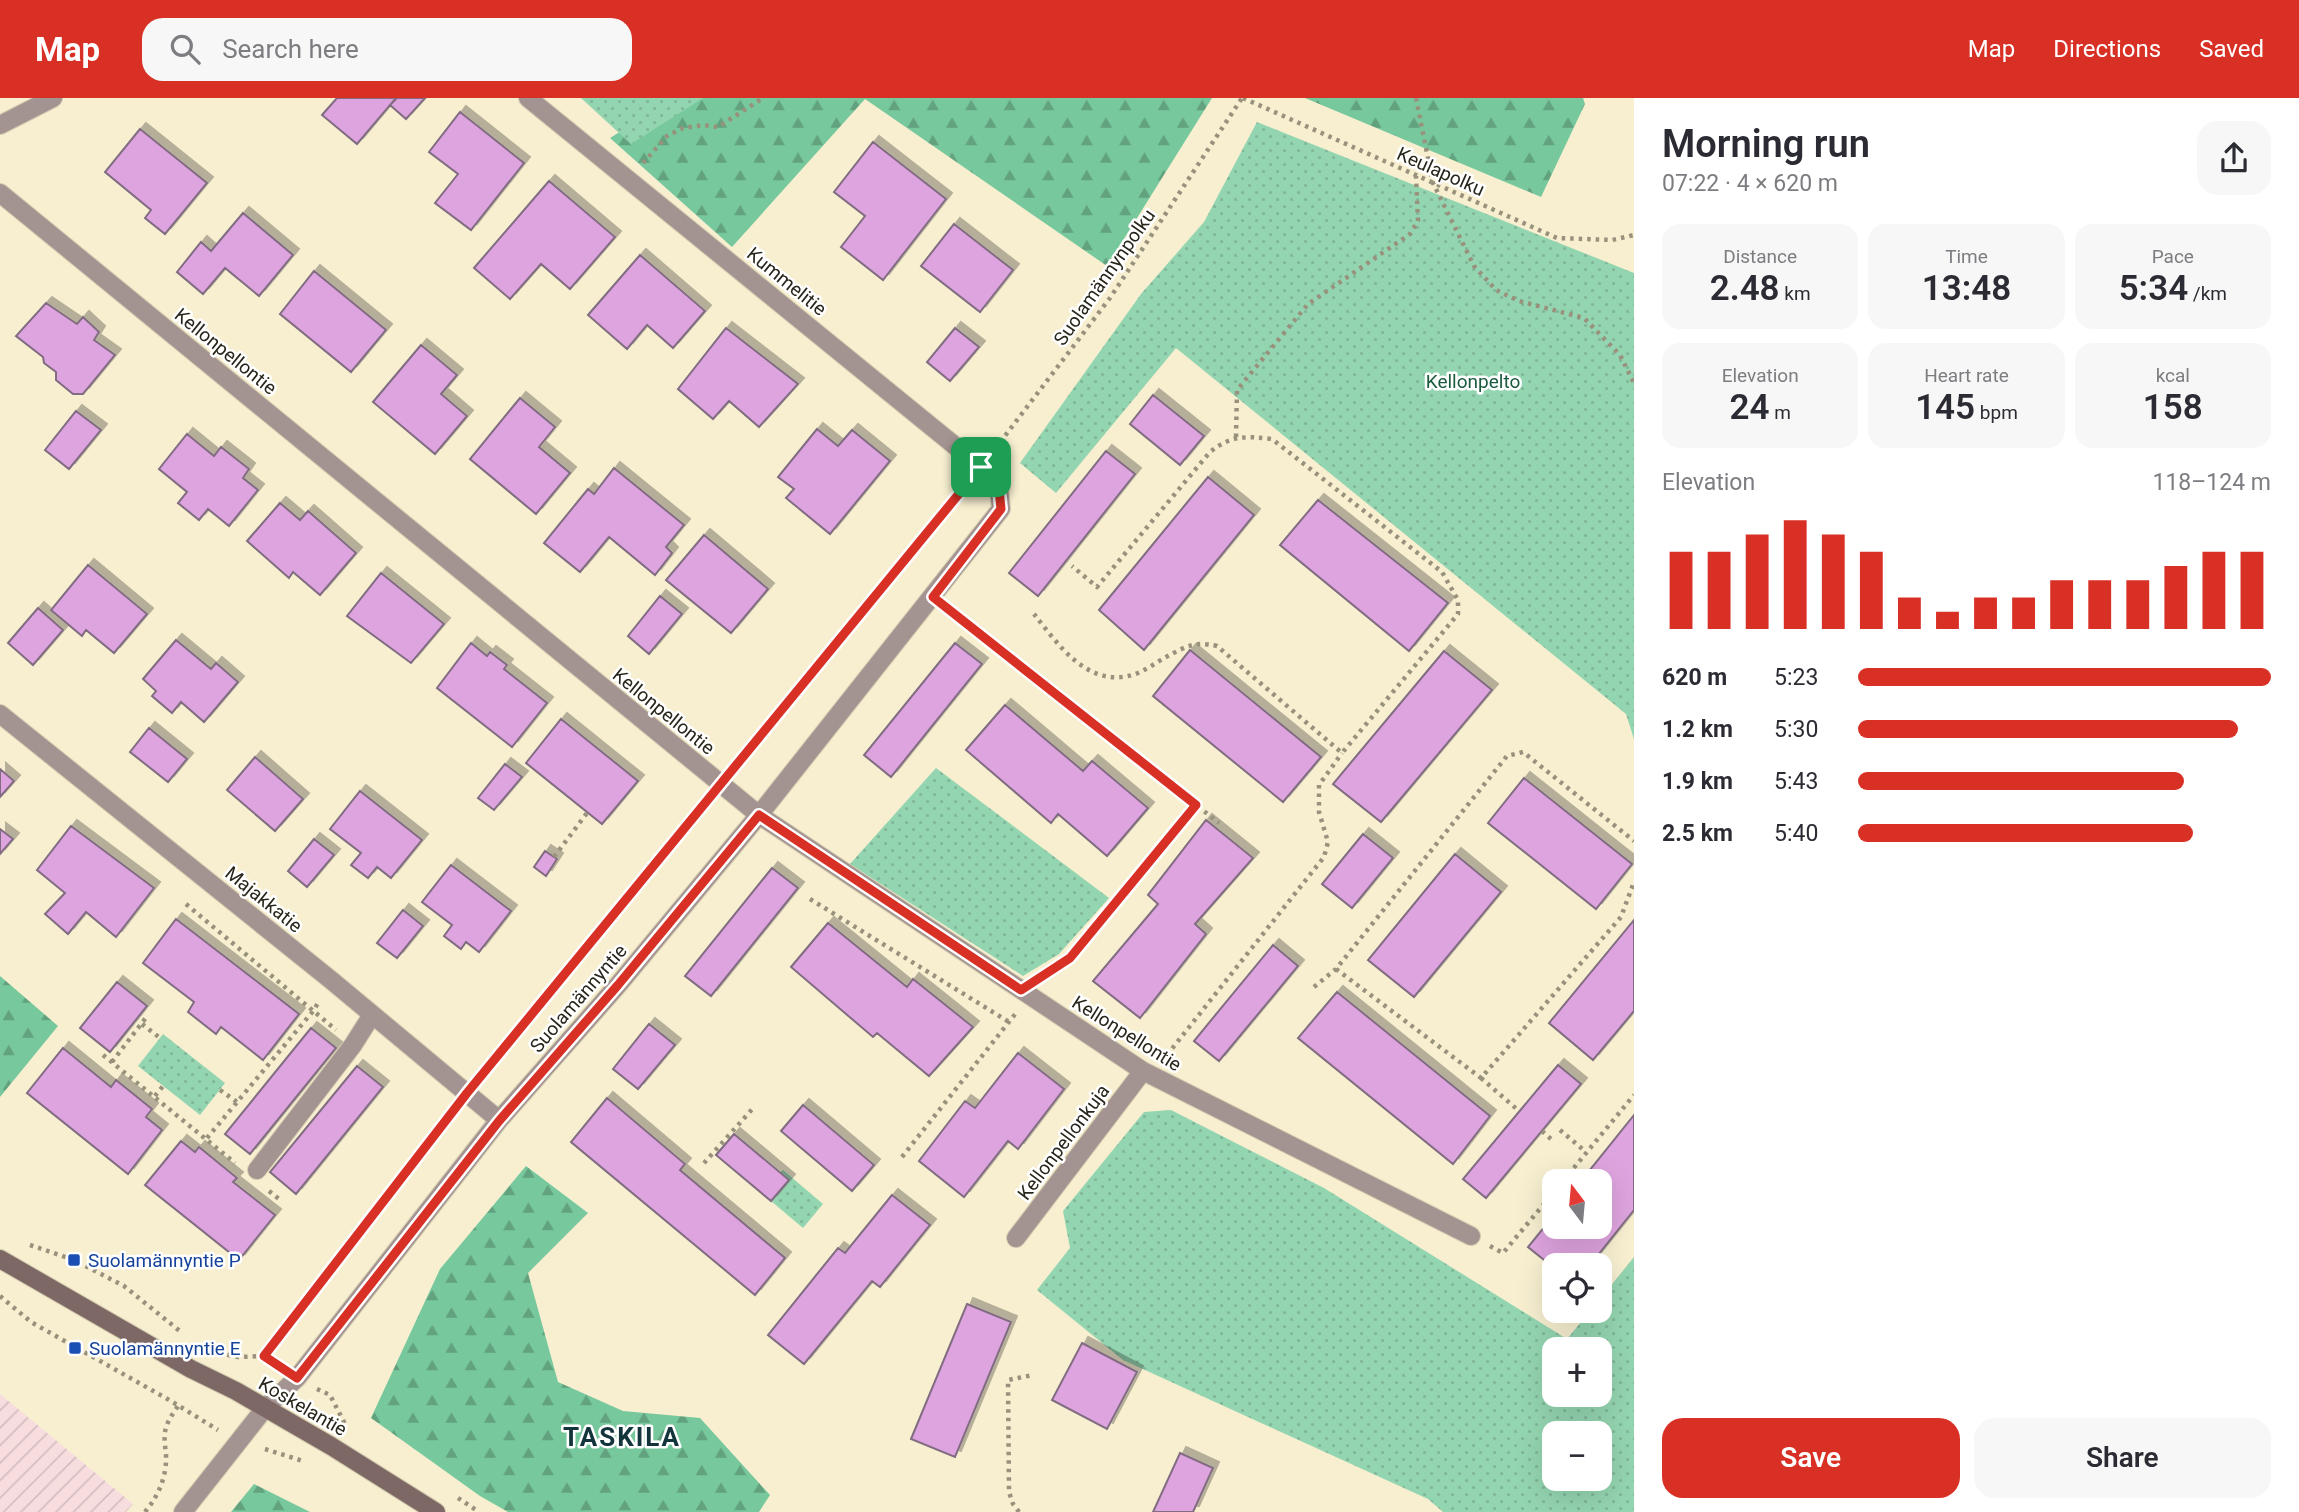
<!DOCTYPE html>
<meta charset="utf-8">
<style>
:root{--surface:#fff;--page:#f7f7f7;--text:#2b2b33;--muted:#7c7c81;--accent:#d93025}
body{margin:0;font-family:Roboto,sans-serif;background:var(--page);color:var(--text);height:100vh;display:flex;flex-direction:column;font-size:26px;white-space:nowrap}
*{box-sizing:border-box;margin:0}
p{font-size:23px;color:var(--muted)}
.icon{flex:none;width:38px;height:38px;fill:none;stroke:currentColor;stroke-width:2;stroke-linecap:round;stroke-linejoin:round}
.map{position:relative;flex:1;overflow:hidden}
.panel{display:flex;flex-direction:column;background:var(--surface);width:665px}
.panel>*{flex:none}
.needle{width:46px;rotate:344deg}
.tools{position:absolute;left:1542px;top:1071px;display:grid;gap:14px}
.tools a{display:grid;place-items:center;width:70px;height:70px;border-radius:14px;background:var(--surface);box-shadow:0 7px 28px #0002;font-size:35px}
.pin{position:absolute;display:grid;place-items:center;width:60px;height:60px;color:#fff;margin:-30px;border-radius:14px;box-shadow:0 4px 10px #0006}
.round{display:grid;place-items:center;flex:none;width:74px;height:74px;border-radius:21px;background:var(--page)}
.summary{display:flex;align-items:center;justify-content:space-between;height:119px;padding:0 28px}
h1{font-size:38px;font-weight:600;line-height:52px}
.metrics{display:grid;grid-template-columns:repeat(3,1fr);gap:10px;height:119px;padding:7px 28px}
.metrics div{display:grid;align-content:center;border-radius:18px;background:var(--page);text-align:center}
.metrics b{font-size:35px;font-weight:600}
.metrics small{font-size:19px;font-weight:400}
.metrics p{font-size:19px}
.chart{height:196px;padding:14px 28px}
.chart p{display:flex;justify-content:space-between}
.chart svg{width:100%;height:126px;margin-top:7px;stroke:var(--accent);stroke-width:6}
.primary-button{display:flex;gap:14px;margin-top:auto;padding:14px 28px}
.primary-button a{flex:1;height:80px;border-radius:21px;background:var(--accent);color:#fff;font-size:28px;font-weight:600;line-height:80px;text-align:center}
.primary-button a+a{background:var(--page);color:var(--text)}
ul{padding:0 28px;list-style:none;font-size:23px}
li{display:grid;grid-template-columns:112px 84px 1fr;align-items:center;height:52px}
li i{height:18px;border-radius:9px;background:var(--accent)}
header{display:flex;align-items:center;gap:42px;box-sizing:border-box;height:98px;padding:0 35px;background:var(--accent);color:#fff}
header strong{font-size:33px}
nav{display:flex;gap:38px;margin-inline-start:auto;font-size:24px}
.search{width:490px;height:63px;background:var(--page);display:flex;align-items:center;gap:18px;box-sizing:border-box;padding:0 24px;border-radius:21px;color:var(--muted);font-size:26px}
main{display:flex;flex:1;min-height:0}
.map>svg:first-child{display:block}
.industrial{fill:url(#industrial-furrows)}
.forest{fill:url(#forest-firs)}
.park{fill:url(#park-dots);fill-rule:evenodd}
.building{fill:#dea4df;stroke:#816c81;stroke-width:2;filter:url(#shadow)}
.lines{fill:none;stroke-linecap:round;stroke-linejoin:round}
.service-casing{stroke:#d2cbaf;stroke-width:20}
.minor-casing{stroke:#d2cbaf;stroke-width:20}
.secondary-casing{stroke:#d2cbaf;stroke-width:20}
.path{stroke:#98927c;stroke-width:4.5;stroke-dasharray:3.5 5;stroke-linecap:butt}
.service{stroke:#a39391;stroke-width:18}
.minor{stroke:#a39391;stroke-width:18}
.secondary{stroke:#7e6865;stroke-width:18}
.route-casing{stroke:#fff;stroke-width:14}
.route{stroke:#d93025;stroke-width:9}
.transit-dot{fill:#1a4fb4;stroke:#fff;stroke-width:2.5}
.labels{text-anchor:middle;stroke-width:5;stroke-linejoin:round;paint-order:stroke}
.street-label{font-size:19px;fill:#28261a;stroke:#fff}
.park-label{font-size:19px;fill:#1c5a3d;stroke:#fff}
.transit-label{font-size:19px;fill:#164399;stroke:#fff;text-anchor:start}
.district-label{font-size:26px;font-weight:bold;letter-spacing:2px;fill:#14343c;stroke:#fff}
</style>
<header>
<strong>Map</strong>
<div class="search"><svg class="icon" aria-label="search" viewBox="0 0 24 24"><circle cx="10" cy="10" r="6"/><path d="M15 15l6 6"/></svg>Search here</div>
<nav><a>Map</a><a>Directions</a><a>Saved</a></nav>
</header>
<main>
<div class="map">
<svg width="1634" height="1414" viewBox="0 0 1634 1414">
<defs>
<pattern id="industrial-furrows" width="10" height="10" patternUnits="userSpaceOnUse" patternTransform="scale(1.75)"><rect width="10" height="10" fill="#f8dddf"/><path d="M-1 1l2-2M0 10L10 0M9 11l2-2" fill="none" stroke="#d5bebf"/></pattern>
<pattern id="forest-firs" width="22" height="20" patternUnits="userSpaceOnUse" patternTransform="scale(1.75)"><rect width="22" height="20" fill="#77c89d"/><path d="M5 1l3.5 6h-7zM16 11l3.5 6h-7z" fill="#62a27f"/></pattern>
<pattern id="park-dots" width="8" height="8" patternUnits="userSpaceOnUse" patternTransform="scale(1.75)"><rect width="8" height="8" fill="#94d5b1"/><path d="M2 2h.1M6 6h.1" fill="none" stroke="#80b798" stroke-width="1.8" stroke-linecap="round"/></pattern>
<filter id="shadow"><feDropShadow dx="6" dy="-6" stdDeviation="0" flood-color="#0004"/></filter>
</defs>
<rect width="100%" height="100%" fill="#f7efd0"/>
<path class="industrial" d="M0,1296L133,1406L126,1414H0Z"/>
<path class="forest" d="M674,0H1212L1107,168L865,1L732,149L610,40Z
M1305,0H1583L1585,6L1541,99Z
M0,878L58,928L0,999Z
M526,1068L588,1115L528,1175L558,1284L623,1313L700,1320L770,1397L759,1414H508L480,1398L371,1320L440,1171Z
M254,1386L310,1414H231Z"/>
<path class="park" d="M581,0H703L631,46Z
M1257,24L1634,175V641L1626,616L1176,250L1056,395L1020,365L1141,196L1204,124Z
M936,670L1109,800L1059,856L1023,878L850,766Z
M163,936L225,985L200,1017L138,968Z
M1171,1012L1324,1090L1567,1241L1590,1213H1600V1201L1634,1159V1414H1443L1428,1401L1123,1262L1037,1192L1070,1150L1063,1113L1144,1014ZM1600,1251V1297H1554V1251ZM1600,1335V1381H1554V1335Z
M783,1072L823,1106L803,1130L771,1103L788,1083L780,1075Z"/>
<path class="building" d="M337,0H396L357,46L322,17Z
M397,0H425L406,21L390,7Z
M460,14L524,65L471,132L435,105L458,76L429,54Z
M140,31L207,85L165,136L145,120L151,112L105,74Z
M873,44L946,101L883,182L841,149L865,118L834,94Z
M549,83L615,139L570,191L541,166L510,201L474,170Z
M243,115L293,157L259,198L225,170L203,196L177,174L201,144L211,153Z
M954,126L1013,172L980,214L921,168Z
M640,157L705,213L673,250L647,227L627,251L588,217Z
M314,173L386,232L351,274L280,216Z
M46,205L77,226L83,219L99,234L94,242L115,257L83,296H73L56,282V274L44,265L43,259L16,238Z
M726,230L798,286L759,329L729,303L713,321L678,291Z
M955,230L979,249L950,283L927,264Z
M421,247L457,277L441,296L467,318L435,356L373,304Z
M1153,297L1204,338L1180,367L1130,326Z
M520,300L555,329L539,349L570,375L536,416L470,361Z
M76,313L101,332L69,371L45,352Z
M817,331L838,348L852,332L890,363L830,436L786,400L794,391L778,379Z
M187,336L214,358L221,349L249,371L243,380L258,392L229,428L208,411L199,422L178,405L187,394L159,371Z
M1106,353L1135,376L1038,498L1009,475Z
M614,370L684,427L666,449L672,455L655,477L609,439L580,474L544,445L588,391L594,396Z
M1208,379L1254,417L1144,552L1099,512Z
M1318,402L1448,505L1409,553L1280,447Z
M280,405L300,422L308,413L356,455L320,497L293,474L289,480L247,443Z
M704,437L768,491L731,535L666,482Z
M88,467L147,516L114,555L86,532L82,538L51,512Z
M381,475L444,526L411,565L347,518Z
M660,498L682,516L649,556L628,538Z
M38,510L63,532L33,567L8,545Z
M176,542L211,571L216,565L238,584L204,624L181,604L172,615L152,598L156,593L143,581Z
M471,545L487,558L490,554L507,567L504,571L547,605L512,649L437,590Z
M955,545L982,566L891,679L864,657Z
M1190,552L1321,659L1283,704L1153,598Z
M1444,553L1492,592L1381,724L1333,686Z
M1005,607L1083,673L1092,663L1148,710L1107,758L1058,716L1051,725L966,652Z
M561,621L638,683L602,726L526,665Z
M149,630L187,661L168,684L130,654Z
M255,659L303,701L275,733L227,692Z
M505,666L522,679L494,712L478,700Z
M0,671L14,683L0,699Z
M1524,680L1632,766L1596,811L1488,725Z
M360,693L422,742L391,780L377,769L368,780L351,767L361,755L330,731Z
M1206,722L1253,760L1195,826L1206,836L1140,920L1093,883L1158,806L1148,797Z
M71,728L154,790L116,839L86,814L68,836L45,816L65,795L37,772Z
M0,731L13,741L0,756Z
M1363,736L1393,760L1352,810L1322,786Z
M314,741L334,757L307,789L288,773Z
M545,753L557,761L546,778L534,769Z
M1455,756L1501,794L1414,899L1368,862Z
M451,767L511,813L479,854L466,844L461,851L444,838L452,827L422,804Z
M772,770L798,790L711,898L685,878Z
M403,812L423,828L397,860L377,845Z
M176,821L299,916L263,962L221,929L216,936L188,914L194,904L143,865Z
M1634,822V913L1593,962L1549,925Z
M828,825L907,889L913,881L973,929L929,978L877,935L873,939L791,869Z
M1273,847L1298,868L1219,963L1194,943Z
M117,884L147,908L110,954L80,930Z
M1337,894L1490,1018L1453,1066L1298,940Z
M649,926L675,947L638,991L613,971Z
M311,930L336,950L250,1056L225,1036Z
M63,950L111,989L116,982L152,1011L146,1019L162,1032L128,1076L27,995Z
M1018,955L1064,991L1018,1051L1008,1043L964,1099L919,1063L965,1003L975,1010Z
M1558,967L1581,986L1486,1100L1463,1081Z
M357,968L383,989L296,1096L270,1074Z
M607,1000L685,1066L680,1072L785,1160L755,1197L571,1044Z
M803,1007L874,1067L852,1093L781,1033Z
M1634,1017V1112L1590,1167H1554V1170L1528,1149L1554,1117V1129H1600V1083H1581Z
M734,1036L789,1082L771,1103L716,1057Z
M181,1043L195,1054L199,1049L237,1080L233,1084L275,1117L239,1162L145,1087Z
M892,1097L930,1127L880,1189L872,1183L804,1266L768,1237L838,1150L845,1155Z
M967,1206L1011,1224L955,1359L911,1341Z
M1082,1245L1137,1274L1107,1331L1052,1302Z
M1180,1355L1213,1370L1193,1414H1153Z"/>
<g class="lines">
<g class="service-casing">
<path id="service" d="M257,1072L353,947L372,917"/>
</g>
<g class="minor-casing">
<path id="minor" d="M0,27L53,0
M0,95L759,717L1143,973L1471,1138
M0,616L331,882L499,1022
M1016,1140L1143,973
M183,1414L265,1310L297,1280L499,1022L618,887L759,717L1001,411L999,391L981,369L528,0"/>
</g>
<g class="secondary-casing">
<path id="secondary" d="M0,1161L191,1271L236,1293L331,1348L436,1414"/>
</g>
<path class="path" d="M1243,0L1557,140L1612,142L1634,137
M1416,0L1433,85L1474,168L1496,192L1519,203L1584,220L1620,257L1634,285
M643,65L667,38L683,30L703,27L718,29L763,0
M1236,339L1237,292L1308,206L1410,136L1418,123L1416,78
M995,351L1110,200L1242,0
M951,513L1219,725
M1034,516C1057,545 1085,587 1128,578C1141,576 1155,565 1166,559C1187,548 1194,543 1217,548L1342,655L1458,516V502L1442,474L1272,341C1247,338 1231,337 1210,354L1097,489L1072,468
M735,667L966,388
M554,759L587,715
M810,801L1009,924
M186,806L336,932
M1336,871L1481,980L1621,819L1634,784
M1042,878L1070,860L1196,707
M1314,889L1336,871L1507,658L1523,654L1634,743
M142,926L160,940
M103,957L235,1065
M1167,957L1324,759L1328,744L1319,714V687L1342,655
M112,964L148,917
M482,977L705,704
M1481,980L1519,1013
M220,992L237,1004
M155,998L163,988
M1560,1032L1586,1054
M1542,1033L1552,1042
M207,1040L314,912L319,903
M902,1059L1016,915
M704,1065L755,1008
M1563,1083L1634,997
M269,1093L279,1101
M30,1147L74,1162L124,1188L181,1234
M1490,1148L1503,1155L1554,1094
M0,1198L31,1224L171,1303L218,1332
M219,1255L238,1259L264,1258L277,1267
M264,1258L453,1014
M317,1291L330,1297L345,1326
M265,1351L303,1363
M458,1400L479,1414
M145,1414C159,1397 167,1378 166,1356C165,1347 163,1336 167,1327C169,1321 174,1314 178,1308
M1019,1414L1013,1406L1009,1394L1008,1282L1033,1277"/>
<use href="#service" class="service"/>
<use href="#minor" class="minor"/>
<use href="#secondary" class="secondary"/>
</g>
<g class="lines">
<g class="route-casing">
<path id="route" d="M981,369L999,391L1001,411L933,499L1196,707L1070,860L1021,892L759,717L618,887L499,1023L297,1280L264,1258L467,995Z"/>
</g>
<use href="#route" class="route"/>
</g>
<g class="transit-dot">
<rect x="67" y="1155" width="14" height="14" rx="3.5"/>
<rect x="68" y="1243" width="14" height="14" rx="3.5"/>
</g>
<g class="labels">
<g class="street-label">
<text transform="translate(1441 73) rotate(24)" y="7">Keulapolku</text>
<text transform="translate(1104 179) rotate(-55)" y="7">Suolamännynpolku</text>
<text transform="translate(787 183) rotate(39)" y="7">Kummelitie</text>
<text transform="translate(226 253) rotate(39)" y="7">Kellonpellontie</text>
<text transform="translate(664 613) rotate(39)" y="7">Kellonpellontie</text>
<text transform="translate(264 801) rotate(39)" y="7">Majakkatie</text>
<text transform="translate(578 900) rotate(-49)" y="7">Suolamännyntie</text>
<text transform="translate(1127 935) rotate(32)" y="7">Kellonpellontie</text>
<text transform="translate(1063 1044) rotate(-53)" y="7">Kellonpellonkuja</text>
<text transform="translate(303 1308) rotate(30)" y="7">Koskelantie</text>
</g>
<g class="park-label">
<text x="1473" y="290">Kellonpelto</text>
</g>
<g class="transit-label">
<text x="88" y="1169">Suolamännyntie P</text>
<text x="89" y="1257">Suolamännyntie E</text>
</g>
<g class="district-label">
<text x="622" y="1348">TASKILA</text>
</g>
</g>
</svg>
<div class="tools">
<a><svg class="needle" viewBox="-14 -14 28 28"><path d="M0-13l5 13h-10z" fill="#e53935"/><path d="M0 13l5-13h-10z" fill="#7c7c81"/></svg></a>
<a><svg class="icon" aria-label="locate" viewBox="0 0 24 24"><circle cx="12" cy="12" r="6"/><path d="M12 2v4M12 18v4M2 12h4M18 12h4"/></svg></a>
<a>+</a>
<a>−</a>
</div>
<div class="pin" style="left:981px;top:369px;background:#1e9e55"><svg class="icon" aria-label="arrive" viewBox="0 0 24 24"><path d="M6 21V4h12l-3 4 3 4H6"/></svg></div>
</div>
<section class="panel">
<div class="summary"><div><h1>Morning run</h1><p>07:22 · 4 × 620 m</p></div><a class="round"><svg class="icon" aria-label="share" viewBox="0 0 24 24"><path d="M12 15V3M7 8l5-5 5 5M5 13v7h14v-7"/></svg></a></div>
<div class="metrics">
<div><p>Distance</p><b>2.48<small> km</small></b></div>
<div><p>Time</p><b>13:48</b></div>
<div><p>Pace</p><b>5:34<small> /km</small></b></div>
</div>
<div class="metrics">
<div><p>Elevation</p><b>24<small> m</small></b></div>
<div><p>Heart rate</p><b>145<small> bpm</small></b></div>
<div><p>kcal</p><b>158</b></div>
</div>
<div class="chart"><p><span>Elevation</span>118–124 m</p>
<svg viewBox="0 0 160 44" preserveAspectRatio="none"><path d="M5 44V17M15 44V17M25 44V11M35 44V6M45 44V11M55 44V17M65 44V33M75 44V38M85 44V33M95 44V33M105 44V27M115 44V27M125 44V27M135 44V22M145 44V17M155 44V17"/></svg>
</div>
<ul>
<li><b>620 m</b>5:23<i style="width:100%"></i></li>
<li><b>1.2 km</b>5:30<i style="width:92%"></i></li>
<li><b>1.9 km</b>5:43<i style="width:79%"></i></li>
<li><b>2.5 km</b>5:40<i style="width:81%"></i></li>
</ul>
<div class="primary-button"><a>Save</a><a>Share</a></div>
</section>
</main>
